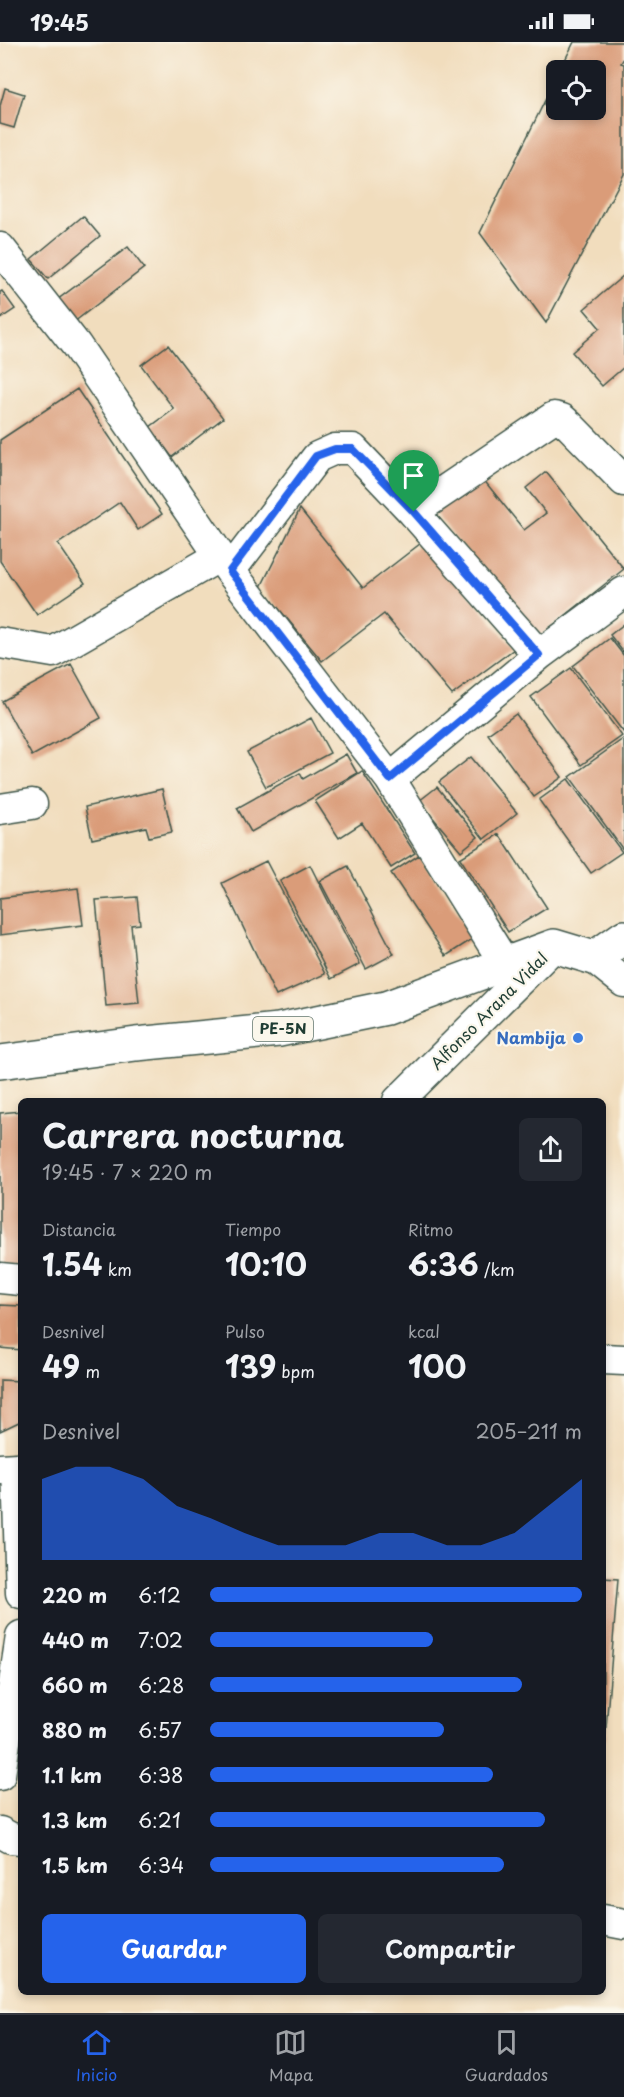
<!DOCTYPE html>
<html lang="es">
<meta charset="utf-8">
<style>
:root{--surface:#171b24;--page:#242831;--text:#f1f3f6;--muted:#9ea1a6;--line:#363941;--accent:#2563eb}
body{margin:0;font-family:"Playpen Sans",sans-serif;background:var(--page);color:var(--text);height:100vh;display:flex;flex-direction:column;font-size:22px;white-space:nowrap}
*{box-sizing:border-box;margin:0}
p{font-size:20px;color:var(--muted)}
.icon{flex:none;width:33px;height:33px;fill:none;stroke:currentColor;stroke-width:2;stroke-linecap:round;stroke-linejoin:round}
.map{position:relative;flex:1;overflow:hidden}
.details{position:absolute;left:18px;top:1056px;width:588px;height:897px;display:flex;flex-direction:column;background:var(--surface);border-radius:9px;box-shadow:0 3px 9px #0003}
.details>*{flex:none}
.fabs{position:absolute;left:546px;top:18px;display:grid;gap:12px}
.fabs a{display:grid;place-items:center;width:60px;height:60px;border-radius:9px;background:var(--surface);box-shadow:0 3px 9px #0003;font-size:30px}
.pin{position:absolute;display:grid;place-items:center;width:51px;height:51px;color:#fff;margin:-62px -26px;border-radius:50% 50% 50% 0;rotate:-45deg;box-shadow:0 0 6px #0007}
.pin .icon{rotate:45deg}
.round{display:grid;place-items:center;flex:none;width:63px;height:63px;border-radius:9px;background:var(--page)}
.overview{display:flex;align-items:center;justify-content:space-between;height:102px;padding:0 24px}
h1{font-size:33px;font-weight:700;line-height:45px}
.figures{display:grid;grid-template-columns:repeat(3,1fr);gap:9px;height:102px;padding:6px 24px}
.figures div{display:grid;align-content:center}
.figures b{font-size:30px;font-weight:700}
.figures small{font-size:16px;font-weight:400}
.figures p{font-size:16px}
.chart{height:168px;padding:12px 24px}
.chart p{display:flex;justify-content:space-between}
.chart svg{width:100%;height:108px;margin-top:6px;fill:var(--accent);opacity:.7}
.button{display:flex;gap:12px;margin-top:auto;padding:12px 24px}
.button a{flex:1;height:69px;border-radius:9px;background:var(--accent);color:#fff;font-size:24px;font-weight:700;line-height:69px;text-align:center}
.button a+a{background:var(--page);color:var(--text)}
ul{padding:0 24px;list-style:none;font-size:20px}
li{display:grid;grid-template-columns:96px 72px 1fr;align-items:center;height:45px}
li i{height:15px;border-radius:8px;background:var(--accent)}
.status{display:flex;justify-content:space-between;align-items:center;height:42px;padding:0 30px;background:var(--surface);direction:ltr}
.status svg{height:16px;fill:currentColor}
.tabs{display:flex;justify-content:space-around;align-items:center;height:84px;border-top:2px solid var(--line);background:var(--surface);font-size:16px;color:var(--muted)}
.tabs a{display:grid;justify-items:center;gap:3px}
.tabs .on{color:var(--accent)}
.map>svg:first-child{display:block}
.building{fill:#da9c79}
.lines{fill:none;stroke-linecap:round;stroke-linejoin:round}
.minor-casing{stroke:#3e5549;stroke-width:33}
.highway-casing{stroke:#3e5549;stroke-width:36}
.minor{stroke:#fff;stroke-width:30}
.highway{stroke:#fff;stroke-width:33}
.route-casing{stroke:#fff;stroke-width:12}
.route{stroke:#2563eb;stroke-width:8}
.shop-dot{fill:#3f7fe0;stroke:#fbf7ec;stroke-width:2}
.labels{text-anchor:middle;stroke-width:4.5;stroke-linejoin:round;paint-order:stroke}
.shield{fill:#fbf7ec;stroke:#61756b;stroke-width:1.5}
.shield-label{font-size:15px;font-weight:bold;fill:#1f3d34}
.street-label{font-size:16px;fill:#1f3d34;stroke:#fbf7ec}
.shop-label{font-size:16px;font-weight:bold;fill:#366cbe;stroke:#fbf7ec;text-anchor:end}
</style>
<div class="status"><b>19:45</b><svg viewBox="0 0 49 12"><path d="M0 12V9h3v3zM5 12V6h3v6zM10 12V3h3v9zM15 12V0h3v12zM26 1h20v11H26zM47 4h2v5h-2z"/></svg></div>
<div class="map">
<svg width="624" height="1971" viewBox="0 0 624 1971">
<rect width="100%" height="100%" fill="#fbf7ec"/>
<filter id="ink" filterUnits="userSpaceOnUse"><feTurbulence type="fractalNoise" baseFrequency=".0167" numOctaves="2"/><feDisplacementMap in="SourceGraphic" scale="12" xChannelSelector="R" yChannelSelector="G"/><feConvolveMatrix kernelMatrix="1 2 1 2 8 2 1 2 1" color-interpolation-filters="sRGB"/></filter>
<filter id="wash" filterUnits="userSpaceOnUse"><feTurbulence type="fractalNoise" baseFrequency=".008" numOctaves="4" result="noise"/><feDisplacementMap in="SourceGraphic" scale="24" xChannelSelector="R" yChannelSelector="G"/><feGaussianBlur stdDeviation="1.35" result="paint"/><feColorMatrix in="noise" values="0 0 0 0 0 0 0 0 0 0 0 0 0 0 0 0 0 1.4 0 .05"/><feComposite in="paint" operator="in"/></filter>
<g filter="url(#wash)">
<rect width="100%" height="100%" fill="#f1ddbd"/>
<g id="blocks">
<path class="building" d="M574,0H624V16L621,21L624,22V132L546,281L480,191L556,36V68H596V28H560Z
M5,46L24,52L14,86L0,82V64Z
M83,174L100,194L48,237L31,217Z
M128,205L144,226L74,280L57,258Z
M624,233V325L602,344L572,310L600,286L584,267Z
M2,249L15,267L0,277V250Z
M168,303L223,376L172,415L150,385L174,367L141,323Z
M77,347L162,472L138,488L120,460L58,502L85,541L37,573L0,519V398Z
M546,430L624,527L537,596L433,469L479,432L524,488L546,471L526,446Z
M300,467L363,546L425,498L514,607L452,653L384,572L322,619L261,545Z
M624,582V611L610,593Z
M610,596L624,614V691L573,624Z
M71,622L101,676L32,714L2,659Z
M571,626L622,694L581,723L531,655Z
M516,672L562,735L534,755L488,692Z
M311,676L330,711L266,745L247,710Z
M623,697L624,698V809L570,735Z
M346,712L357,731L251,790L237,766L300,731L303,737Z
M471,715L517,771L484,797L439,740Z
M362,729L415,811L391,826L362,781L339,796L315,759Z
M568,737L622,810L591,831L539,758Z
M437,745L478,795L461,809L419,759Z
M162,747L172,790L149,795L146,785L92,797L85,765Z
M499,792L547,866L508,890L460,816Z
M419,813L474,896L446,914L391,831Z
M266,819L325,932L276,954L222,841Z
M310,823L360,922L331,937L280,839Z
M348,824L394,912L366,927L320,839Z
M78,846L83,883L0,893V856Z
M137,855L140,882L131,883L139,961L106,964L96,858Z
M21,1069V1224L0,1222V1071Z
M0,1263L21,1264V1308L0,1306Z
M0,1338L21,1339V1379L0,1389Z
M603,1536L618,1537L605,1698H603Z"/>
</g>
</g>
<g filter="url(#ink)">
<use href="#blocks" fill-opacity="0" stroke="#3e5549" stroke-width="1.5"/>
<g class="lines">
<g class="minor-casing">
<path id="minor" d="M0,206L76,303L230,529L390,737L505,922
M413,470L554,375L562,377L570,384L624,439
M230,529L317,415L335,407H353L413,470L539,613
M0,601L53,610L220,514
M390,737L539,613L624,550
M0,767L32,762
M594,916L624,940
M398,1059L554,904
M0,1236L21,1238
M603,1317L624,1318
M0,1427L17,1426L21,1551
M0,1733L21,1594
M0,1790L11,1796L21,1797
M603,1878L624,1882"/>
</g>
<g class="highway-casing">
<path id="highway" d="M0,1020L136,1002L279,988L386,966L554,904L594,916L624,895"/>
</g>
<use href="#minor" class="minor"/>
<use href="#highway" class="highway"/>
</g>
</g>
<g class="lines" filter="url(#ink)">
<g class="route-casing">
<path id="route" d="M335,407H353L414,470L539,613L390,737L230,529L316,414Z"/>
</g>
<use href="#route" class="route"/>
</g>
<circle class="shop-dot" cx="578" cy="996" r="6"/>
<g class="labels">
<rect class="shield" x="253" y="975" width="60" height="24" rx="4.5"/>
<g class="shield-label">
<text x="283" y="992">PE-5N</text>
</g>
<g class="street-label">
<text transform="translate(489 969) rotate(-45)" y="6">Alfonso Arana Vidal</text>
</g>
<g class="shop-label">
<text x="566" y="1002">Nambija</text>
</g>
</g>
</svg>
<div class="fabs">
<a><svg class="icon" aria-label="locate" viewBox="0 0 24 24"><circle cx="12" cy="12" r="6"/><path d="M12 2v4M12 18v4M2 12h4M18 12h4"/></svg></a>
</div>
<div class="pin" style="left:414px;top:470px;background:#1e9e55"><svg class="icon" aria-label="arrive" viewBox="0 0 24 24"><path d="M6 21V4h12l-3 4 3 4H6"/></svg></div>
<section class="details">
<div class="overview"><div><h1>Carrera nocturna</h1><p>19:45 · 7 × 220 m</p></div><a class="round"><svg class="icon" aria-label="share" viewBox="0 0 24 24"><path d="M12 15V3M7 8l5-5 5 5M5 13v7h14v-7"/></svg></a></div>
<div class="figures">
<div><p>Distancia</p><b>1.54<small> km</small></b></div>
<div><p>Tiempo</p><b>10:10</b></div>
<div><p>Ritmo</p><b>6:36<small> /km</small></b></div>
</div>
<div class="figures">
<div><p>Desnivel</p><b>49<small> m</small></b></div>
<div><p>Pulso</p><b>139<small> bpm</small></b></div>
<div><p>kcal</p><b>100</b></div>
</div>
<div class="chart"><p><span>Desnivel</span>205–211 m</p>
<svg viewBox="0 0 160 44" preserveAspectRatio="none"><path d="M0 44V11L10 6L20 6L30 11L40 22L50 27L60 33L70 38L80 38L90 38L100 33L110 33L120 38L130 38L140 33L150 22L160 11V44z"/></svg>
</div>
<ul>
<li><b>220 m</b>6:12<i style="width:100%"></i></li>
<li><b>440 m</b>7:02<i style="width:60%"></i></li>
<li><b>660 m</b>6:28<i style="width:84%"></i></li>
<li><b>880 m</b>6:57<i style="width:63%"></i></li>
<li><b>1.1 km</b>6:38<i style="width:76%"></i></li>
<li><b>1.3 km</b>6:21<i style="width:90%"></i></li>
<li><b>1.5 km</b>6:34<i style="width:79%"></i></li>
</ul>
<div class="button"><a>Guardar</a><a>Compartir</a></div>
</section>
</div>
<nav class="tabs">
<a class="on"><svg class="icon" aria-label="home" viewBox="0 0 24 24"><path d="M3 11l9-7 9 7M6 9v11h12V9"/></svg>Inicio</a>
<a><svg class="icon" aria-label="map" viewBox="0 0 24 24"><path d="M3 6l6-2 6 2 6-2v14l-6 2-6-2-6 2zM9 4v14M15 6v14"/></svg>Mapa</a>
<a><svg class="icon" aria-label="saved" viewBox="0 0 24 24"><path d="M7 4h10v16l-5-4-5 4z"/></svg>Guardados</a>
</nav>
